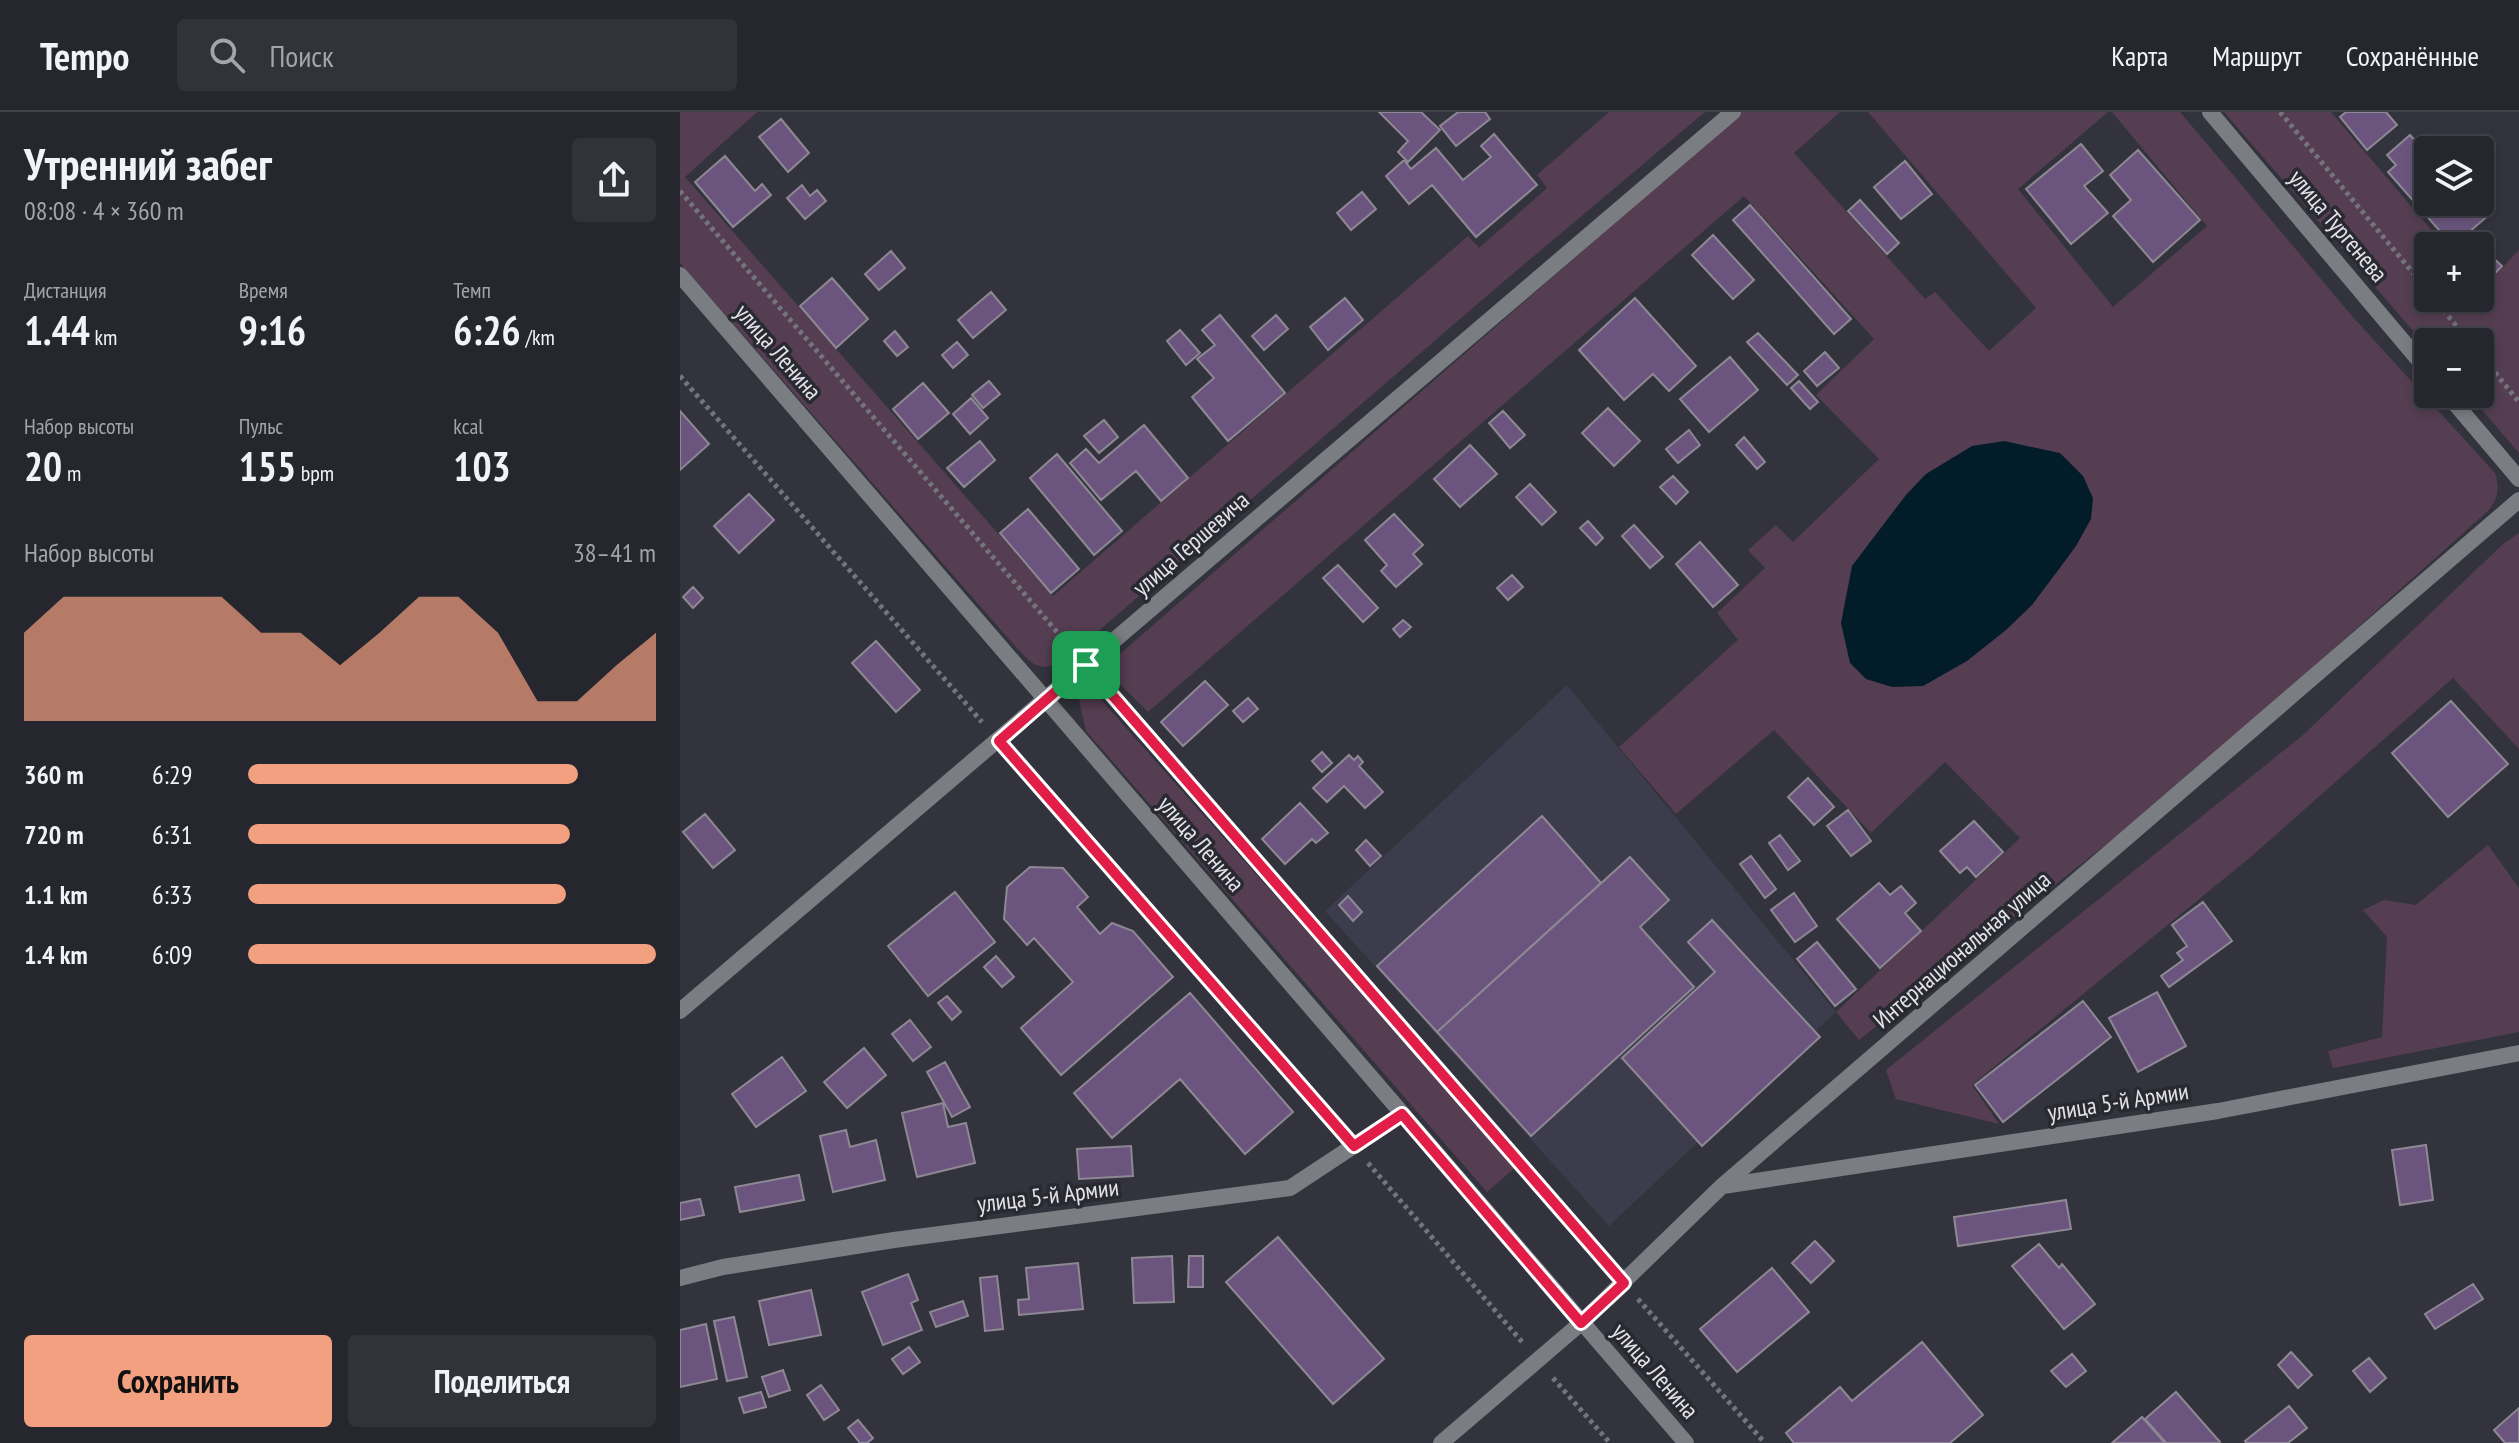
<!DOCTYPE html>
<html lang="ru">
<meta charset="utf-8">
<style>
:root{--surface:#26262e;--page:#32323a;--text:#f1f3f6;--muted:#a4a5aa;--line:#42434a;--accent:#f2a07f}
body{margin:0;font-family:"PT Sans Narrow",sans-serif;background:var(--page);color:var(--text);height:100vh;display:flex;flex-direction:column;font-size:30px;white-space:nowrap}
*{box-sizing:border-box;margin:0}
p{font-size:26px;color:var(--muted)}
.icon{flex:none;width:44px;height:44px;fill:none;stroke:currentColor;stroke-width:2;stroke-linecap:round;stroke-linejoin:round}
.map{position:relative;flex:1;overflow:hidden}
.drawer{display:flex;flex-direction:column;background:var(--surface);width:680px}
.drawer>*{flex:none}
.controls{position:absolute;left:1734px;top:24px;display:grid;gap:16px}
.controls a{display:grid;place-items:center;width:80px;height:80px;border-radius:8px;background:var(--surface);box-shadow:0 4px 12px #0003,0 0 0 2px var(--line);font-size:40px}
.pin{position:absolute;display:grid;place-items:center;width:68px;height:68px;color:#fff;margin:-34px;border-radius:16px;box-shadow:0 4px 12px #0006}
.round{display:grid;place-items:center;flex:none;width:84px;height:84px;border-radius:8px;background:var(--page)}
.headline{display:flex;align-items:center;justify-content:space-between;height:136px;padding:0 24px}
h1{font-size:44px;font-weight:700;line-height:60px}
.metrics{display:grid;grid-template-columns:repeat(3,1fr);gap:12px;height:136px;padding:8px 24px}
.metrics div{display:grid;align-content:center}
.metrics b{font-size:40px;font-weight:700}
.metrics small{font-size:22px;font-weight:400}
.metrics p{font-size:22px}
.chart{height:224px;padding:16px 24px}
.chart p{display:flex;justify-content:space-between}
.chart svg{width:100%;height:144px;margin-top:8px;fill:var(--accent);opacity:.7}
.cta{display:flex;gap:16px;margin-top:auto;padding:16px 24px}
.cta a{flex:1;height:92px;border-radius:8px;background:var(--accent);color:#111;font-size:32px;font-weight:700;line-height:92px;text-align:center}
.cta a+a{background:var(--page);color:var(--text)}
ul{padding:0 24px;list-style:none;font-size:26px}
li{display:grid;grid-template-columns:128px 96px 1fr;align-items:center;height:60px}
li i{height:20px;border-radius:10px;background:var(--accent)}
header{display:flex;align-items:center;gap:48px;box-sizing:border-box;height:112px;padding:0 40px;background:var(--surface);border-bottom:2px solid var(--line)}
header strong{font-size:38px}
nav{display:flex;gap:44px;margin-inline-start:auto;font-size:28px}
.search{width:560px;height:72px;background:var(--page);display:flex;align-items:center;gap:20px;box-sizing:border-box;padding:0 28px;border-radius:8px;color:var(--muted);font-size:30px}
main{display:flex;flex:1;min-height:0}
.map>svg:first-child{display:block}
.built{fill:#3c3c4c}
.green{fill:#553e52;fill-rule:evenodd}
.water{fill:#031c2a}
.building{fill:#6b557e;stroke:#8d8893;stroke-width:2}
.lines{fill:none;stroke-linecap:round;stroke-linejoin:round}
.path{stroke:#74747d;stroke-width:5;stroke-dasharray:4 4;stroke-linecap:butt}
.minor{stroke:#7a7d82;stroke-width:16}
.route-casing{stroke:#fff;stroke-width:16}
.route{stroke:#e11d48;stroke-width:10}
.labels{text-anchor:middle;stroke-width:7;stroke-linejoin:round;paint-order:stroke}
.street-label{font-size:24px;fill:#e3e3e9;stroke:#292932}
</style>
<header>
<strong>Tempo</strong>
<div class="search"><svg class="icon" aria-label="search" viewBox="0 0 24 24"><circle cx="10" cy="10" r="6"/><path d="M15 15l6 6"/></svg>Поиск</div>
<nav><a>Карта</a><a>Маршрут</a><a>Сохранённые</a></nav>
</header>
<main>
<section class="drawer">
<div class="headline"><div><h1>Утренний забег</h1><p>08:08 · 4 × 360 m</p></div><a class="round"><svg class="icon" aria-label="share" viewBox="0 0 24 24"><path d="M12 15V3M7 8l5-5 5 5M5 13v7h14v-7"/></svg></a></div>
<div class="metrics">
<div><p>Дистанция</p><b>1.44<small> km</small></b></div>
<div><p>Время</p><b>9:16</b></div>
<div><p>Темп</p><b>6:26<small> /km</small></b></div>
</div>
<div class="metrics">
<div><p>Набор высоты</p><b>20<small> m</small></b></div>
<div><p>Пульс</p><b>155<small> bpm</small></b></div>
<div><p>kcal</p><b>103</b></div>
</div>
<div class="chart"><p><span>Набор высоты</span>38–41 m</p>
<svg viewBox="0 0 160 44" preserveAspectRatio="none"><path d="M0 44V17L10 6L20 6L30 6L40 6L50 6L60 17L70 17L80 27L90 17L100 6L110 6L120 17L130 38L140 38L150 27L160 17V44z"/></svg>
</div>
<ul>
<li><b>360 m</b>6:29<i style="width:81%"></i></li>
<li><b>720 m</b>6:31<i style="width:79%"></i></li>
<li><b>1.1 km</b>6:33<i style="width:78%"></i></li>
<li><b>1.4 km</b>6:09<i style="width:100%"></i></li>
</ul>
<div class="cta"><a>Сохранить</a><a>Поделиться</a></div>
</section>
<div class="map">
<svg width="1839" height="1331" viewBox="0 0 1839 1331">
<rect width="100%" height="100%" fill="#33333d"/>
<path class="built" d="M887,573L1156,900L929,1114L645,799Z"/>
<path class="green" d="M0,0H77L5,65L373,484L788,124L799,136L867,76L857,63L929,0H1025L809,182L386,547C357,566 348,547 328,526L0,151Z
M1062,0H1160L1114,41L1245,187L1255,180L1309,239L1356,196L1188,0H1428L1338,77L1433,195L1527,114L1432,0H1500L1672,204L1815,361C1820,377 1818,385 1809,398L1506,669L1179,928L1156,900L1340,726L1265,650L1191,721L1094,618L996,702L939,635L1058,528L1037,501L1085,456L1068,438L1096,413L1113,430L1199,347L1136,283L1194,227L1064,84L468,600L424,556ZM1246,362L1410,407C1368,486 1320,529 1243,574L1172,454L1226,383Z
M1544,0H1651L1765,134H1748V186H1800V175L1802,177L1839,138V341L1788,282H1800V230H1748V236Z
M1839,421V637L1773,566L1573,743L1292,973L1319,1012L1216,987L1206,958L1623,623L1823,432Z
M407,572L836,1055L807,1080L406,619L399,588Z
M1808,733L1839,776V920L1653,956L1648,939L1702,925L1707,825L1683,798L1704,788L1736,793Z"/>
<path class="water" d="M1324,329L1380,341L1403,364L1413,386L1411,407L1396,434L1352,493L1326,518L1287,549L1243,574L1212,575L1186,567L1170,551L1161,511L1172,454L1226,383L1246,362L1292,334Z"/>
<path class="building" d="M699,0H741L760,18L728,50L718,40L728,29Z
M778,0H805L810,7L776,34L760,14Z
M1666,0H1706L1717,13L1687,38L1660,5Z
M101,7L129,41L108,60L79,25Z
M814,22L857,73L796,125L752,73L729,92L706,64L724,48L731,57L756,36L783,68L811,45L801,34Z
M1730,23L1739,33L1746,27L1755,38H1748V90H1800L1810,102L1773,134L1708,60L1716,53L1707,43Z
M1401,32L1423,59L1404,74L1428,101L1391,132L1346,77Z
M1458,38L1520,108L1473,150L1433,104L1451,88L1430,63Z
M45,44L75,79L82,72L91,83L53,115L15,70Z
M1225,49L1252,82L1221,107L1194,75Z
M122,73L130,84L137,78L146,89L125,107L107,86Z
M682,80L696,97L671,118L657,101Z
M1180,88L1219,131L1207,142L1168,99Z
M1070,93L1171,207L1154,222L1053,108Z
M1033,123L1074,168L1053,187L1012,143Z
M211,139L225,156L199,178L185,162Z
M1810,143L1822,154L1803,174L1800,171V153Z
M152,166L188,207L156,236L120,194Z
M311,180L326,198L293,226L278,208Z
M665,186L683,208L648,238L630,215Z
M955,186L1016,254L989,279L973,262L944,288L899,238Z
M540,203L605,281L548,329L512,285L534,266L517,247L535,233L522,218Z
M596,203L608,217L584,238L572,224Z
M500,218L520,241L506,253L487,229Z
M215,219L228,235L217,244L204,229Z
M1078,221L1118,263L1107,273L1067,230Z
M277,230L288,243L273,256L262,243Z
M1145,240L1159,256L1137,274L1124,259Z
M1050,245L1078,278L1029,320L1000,287Z
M309,269L320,282L303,296L292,283Z
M1119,269L1138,290L1130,297L1111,276Z
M243,271L269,301L238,327L213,297Z
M291,286L308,306L290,322L273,302Z
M928,296L960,329L934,354L902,321Z
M0,299L29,332L0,358Z
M823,299L845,323L830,336L809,311Z
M424,308L438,325L419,341L404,324Z
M464,313L508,366L481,389L456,359L421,388L390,351L406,337L419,351Z
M1009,318L1020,333L998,351L986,337Z
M1064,325L1085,350L1077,357L1056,333Z
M300,329L315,348L284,375L267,356Z
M790,333L817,362L780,395L754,367Z
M377,342L442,419L414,443L350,366Z
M993,364L1008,380L996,392L980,375Z
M850,372L876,400L862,413L836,385Z
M69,382L94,408L59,441L34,414Z
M348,397L399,457L371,481L320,421Z
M714,402L743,433L733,442L742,452L716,475L701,459L707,453L685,428Z
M908,409L923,426L916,433L900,416Z
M954,413L983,445L970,456L942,424Z
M1020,430L1058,473L1033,495L996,452Z
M658,453L698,496L683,510L643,466Z
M832,463L843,475L828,488L817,476Z
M13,475L23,486L13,496L3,485Z
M723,508L731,515L720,525L713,517Z
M196,529L240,578L216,600L172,551Z
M525,569L548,593L503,634L481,610Z
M568,586L578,597L563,610L553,599Z
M1771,589L1828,652L1768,705L1712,641Z
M642,640L652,651L642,660L632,649Z
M669,643L674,648L678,644L683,650L679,654L703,680L685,696L664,674L647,690L633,676Z
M1128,666L1154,695L1134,713L1108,685Z
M620,691L648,721L636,731L632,727L605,752L582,727Z
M1168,698L1191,729L1171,744L1147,714Z
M25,702L55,738L33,756L3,720Z
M862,704L921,771L757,920L697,854Z
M1294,709L1323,740L1296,765L1287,755L1280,761L1260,739Z
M1100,723L1120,749L1108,758L1089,731Z
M686,728L701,744L690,754L676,738Z
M1071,744L1096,777L1085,786L1060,752Z
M950,745L989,788L960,815L1014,875L851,1024L757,920Z
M350,755L383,756L408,785L397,795L420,822L432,811L453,819L493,865L381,963L341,916L393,870L354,826L347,833L324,807L327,775Z
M1199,771L1210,783L1221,774L1236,791L1225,801L1241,819L1200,856L1157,807Z
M275,780L315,830L248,884L208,834Z
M1114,781L1137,814L1115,830L1091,798Z
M668,784L682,800L673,809L659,793Z
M1523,790L1552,829L1489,875L1481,864L1503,848L1497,841L1507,834L1492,813Z
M1032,808L1140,925L1022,1034L942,946L1035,860L1008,830Z
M1137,830L1176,877L1155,894L1117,847Z
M316,844L334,865L322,875L304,855Z
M1477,880L1506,934L1458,960L1429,906Z
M510,881L613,1000L565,1042L500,967L432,1026L394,981Z
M267,884L281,900L272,908L258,891Z
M1403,889L1431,925L1323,1010L1295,973Z
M230,908L251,935L233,949L212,922Z
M184,936L206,963L167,996L144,970Z
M102,945L126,979L76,1015L52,982Z
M265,950L290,995L272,1005L247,960Z
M263,991L268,1015L286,1011L295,1051L237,1065L222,1001Z
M166,1018L170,1035L196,1028L205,1068L153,1080L140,1024Z
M1746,1033L1753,1088L1720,1093L1712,1038Z
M451,1034L453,1064L399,1067L397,1037Z
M119,1063L124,1088L60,1100L55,1075Z
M20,1087L24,1103L0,1108V1091Z
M1386,1088L1391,1117L1278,1134L1274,1105Z
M598,1125L704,1247L653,1292L546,1170Z
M1135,1129L1154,1149L1131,1171L1112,1151Z
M1359,1132L1379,1156L1382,1152L1415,1192L1384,1217L1332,1154Z
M492,1144L494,1190L454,1191L452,1146Z
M509,1144H523V1175H508Z
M398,1151L403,1197L339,1203L338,1188L349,1187L346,1156Z
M1092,1156L1129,1200L1057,1260L1020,1217Z
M228,1162L238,1188L231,1191L242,1218L203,1233L182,1180Z
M317,1164L323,1217L305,1219L300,1166Z
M1793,1172L1803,1187L1755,1217L1745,1202Z
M131,1178L141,1223L89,1233L79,1189Z
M283,1189L288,1204L256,1215L250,1200Z
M54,1205L67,1265L47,1269L34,1209Z
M26,1212L37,1267L0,1275V1218Z
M1242,1230L1303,1303L1270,1331H1114L1106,1321L1160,1275L1172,1289Z
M229,1235L240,1250L223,1262L212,1247Z
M1611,1240L1632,1263L1618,1276L1598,1253Z
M1392,1242L1406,1259L1386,1275L1371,1259Z
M1689,1246L1706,1266L1690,1280L1673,1259Z
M103,1258L110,1278L89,1285L82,1265Z
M141,1273L159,1298L144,1308L127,1283Z
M81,1280L86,1295L64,1301L59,1286Z
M1496,1280L1540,1330L1539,1331H1486L1465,1307Z
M1609,1294L1627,1316L1608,1331H1566L1565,1329Z
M1839,1296V1331H1825L1814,1318Z
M1462,1305L1485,1331H1432Z
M178,1308L193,1326L187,1331H180L168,1316Z"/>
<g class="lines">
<path class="path" d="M1600,0L1748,179
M0,79L389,534
M1753,186L1790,230
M1800,242L1839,290
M0,264L302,610
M422,572L928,1152
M332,644L658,1016
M688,1051L843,1231
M958,1187L1085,1331
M873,1266L930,1331"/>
<path class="minor" d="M1530,0L1748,259
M0,163L1006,1331
M1767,282L1839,367
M0,899L1053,0
M1043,1074L1538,999L1839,941
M0,1166L43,1155L214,1128L610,1076L722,1002
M761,1331L901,1211L1042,1074L1839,388"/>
</g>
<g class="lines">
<g class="route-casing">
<path id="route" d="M406,553L944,1171L901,1211L722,1002L674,1034L319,629Z"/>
</g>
<use href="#route" class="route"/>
</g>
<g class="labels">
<g class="street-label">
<text transform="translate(1658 114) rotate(50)" y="8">улица Тургенева</text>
<text transform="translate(98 240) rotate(49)" y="8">улица Ленина</text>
<text transform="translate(511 432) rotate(-41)" y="8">улица Гершевича</text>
<text transform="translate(521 732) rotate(49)" y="8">улица Ленина</text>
<text transform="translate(1282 838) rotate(-41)" y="8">Интернациональная улица</text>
<text transform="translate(1438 990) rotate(-9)" y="8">улица 5-й Армии</text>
<text transform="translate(368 1084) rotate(-7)" y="8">улица 5-й Армии</text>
<text transform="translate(975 1259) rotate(49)" y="8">улица Ленина</text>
</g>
</g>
</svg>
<div class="controls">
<a><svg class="icon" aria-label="layers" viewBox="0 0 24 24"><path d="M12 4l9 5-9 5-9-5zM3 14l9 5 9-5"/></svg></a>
<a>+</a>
<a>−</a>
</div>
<div class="pin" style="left:406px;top:553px;background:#1e9e55"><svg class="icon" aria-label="arrive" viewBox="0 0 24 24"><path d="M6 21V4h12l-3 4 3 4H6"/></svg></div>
</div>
</main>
